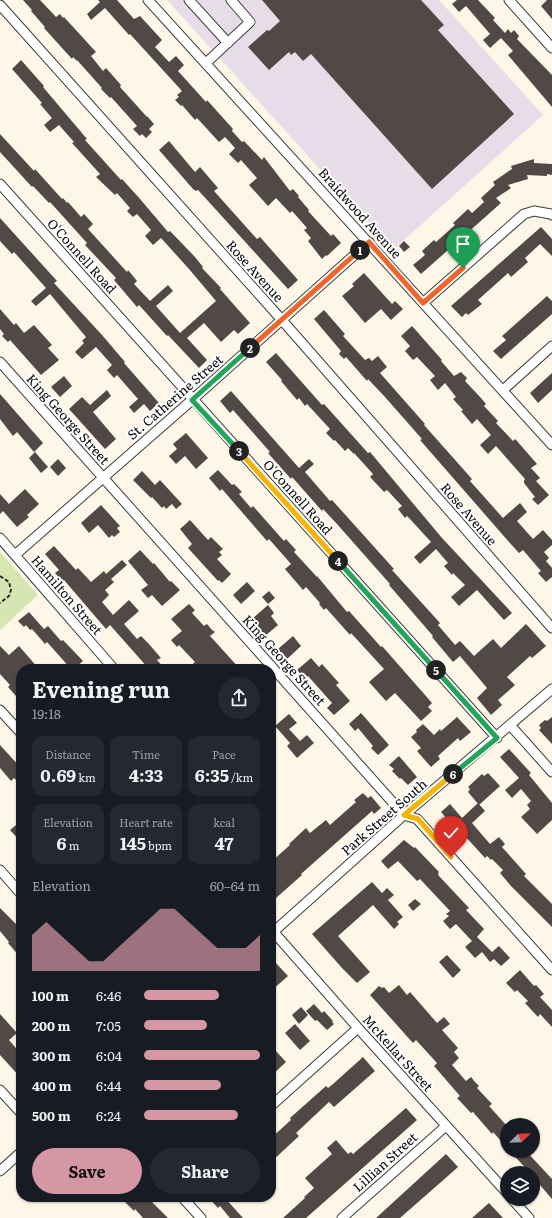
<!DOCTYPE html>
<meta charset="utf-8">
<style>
:root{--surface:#171b24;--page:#242831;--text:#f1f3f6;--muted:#9ea1a6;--accent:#d697a5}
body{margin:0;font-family:Literata,serif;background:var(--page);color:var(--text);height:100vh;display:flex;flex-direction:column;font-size:15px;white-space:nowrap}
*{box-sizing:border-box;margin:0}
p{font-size:13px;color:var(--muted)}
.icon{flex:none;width:22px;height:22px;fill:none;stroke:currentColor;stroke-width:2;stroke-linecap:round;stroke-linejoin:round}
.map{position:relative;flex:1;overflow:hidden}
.sheet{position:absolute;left:16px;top:664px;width:260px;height:538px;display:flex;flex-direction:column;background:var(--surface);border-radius:16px;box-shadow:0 1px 3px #0004}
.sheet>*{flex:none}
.needle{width:26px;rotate:67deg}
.fabs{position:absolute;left:500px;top:1118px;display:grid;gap:8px}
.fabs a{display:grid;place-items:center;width:40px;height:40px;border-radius:50%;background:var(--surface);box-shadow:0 1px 3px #0004;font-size:20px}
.pin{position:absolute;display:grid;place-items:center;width:34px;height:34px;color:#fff;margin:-41px -17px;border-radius:50% 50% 50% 0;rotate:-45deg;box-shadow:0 0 4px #0007}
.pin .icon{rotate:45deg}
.km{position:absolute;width:20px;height:20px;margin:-10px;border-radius:50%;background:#222;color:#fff;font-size:11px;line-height:20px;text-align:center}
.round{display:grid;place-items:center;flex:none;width:42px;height:42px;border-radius:21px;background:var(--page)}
.overview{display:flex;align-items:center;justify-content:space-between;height:68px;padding:0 16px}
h1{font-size:22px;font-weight:700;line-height:30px}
.stats{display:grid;grid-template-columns:repeat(3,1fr);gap:6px;height:68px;padding:4px 16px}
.stats div{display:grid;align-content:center;border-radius:10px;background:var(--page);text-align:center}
.stats b{font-size:17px;font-weight:700}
.stats small{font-size:11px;font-weight:400}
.stats p{font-size:11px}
.chart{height:112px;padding:8px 16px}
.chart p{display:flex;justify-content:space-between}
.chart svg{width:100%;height:72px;margin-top:4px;fill:var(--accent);opacity:.7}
.button{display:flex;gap:8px;margin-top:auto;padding:8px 16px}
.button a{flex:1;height:46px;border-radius:24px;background:var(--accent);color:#111;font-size:16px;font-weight:700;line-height:46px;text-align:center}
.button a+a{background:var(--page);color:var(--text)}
ul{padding:0 16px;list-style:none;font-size:13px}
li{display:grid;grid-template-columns:64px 48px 1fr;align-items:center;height:30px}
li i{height:10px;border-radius:5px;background:var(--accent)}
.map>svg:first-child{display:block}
.industrial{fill:#e6dde9}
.green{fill:#d5e6b3}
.building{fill:#524946}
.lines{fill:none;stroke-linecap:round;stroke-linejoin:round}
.minor-casing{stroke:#3d3d3d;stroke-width:11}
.path{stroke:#2c2c2c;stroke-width:2;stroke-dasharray:4 2;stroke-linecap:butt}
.minor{stroke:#fff;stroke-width:9}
.split-1-casing{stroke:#fff;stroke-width:8}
.split-2-casing{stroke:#fff;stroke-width:8}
.split-3-casing{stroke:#fff;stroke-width:8}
.split-4-casing{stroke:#fff;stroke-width:8}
.split-5-casing{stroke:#fff;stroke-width:8}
.split-6-casing{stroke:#fff;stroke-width:8}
.split-7-casing{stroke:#fff;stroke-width:8}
.split-1{stroke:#f0652b;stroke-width:5}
.split-2{stroke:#f0652b;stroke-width:5}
.split-3{stroke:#22a559;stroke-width:5}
.split-4{stroke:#f5b400;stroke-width:5}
.split-5{stroke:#22a559;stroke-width:5}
.split-6{stroke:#22a559;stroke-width:5}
.split-7{stroke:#f5b400;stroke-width:5}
.labels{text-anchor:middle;stroke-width:4;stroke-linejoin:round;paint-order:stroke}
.street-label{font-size:13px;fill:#0a0a0a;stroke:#fff}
</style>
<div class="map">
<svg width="552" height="1218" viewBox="0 0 552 1218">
<rect width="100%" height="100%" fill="#fef6e7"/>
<path class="industrial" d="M167,0H439L543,115L393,250Z"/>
<path class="green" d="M0,552L38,595L0,630Z"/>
<path class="building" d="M23,0H40L56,17L60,14L63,18L64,17L96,52L91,56L103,71L106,68L121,85L120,87L147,117V116L154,124L149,129L152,132L146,138L142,134L140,136L133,129L137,126L111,97L110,98L101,89L102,88L77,60V61L73,57L72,59L44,28L45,27L31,11L32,10Z
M98,0H117L134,19L140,16L162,40L155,47L169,62L176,56L184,65L178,71L206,102L207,100L233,129L232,131L242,142L244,141L262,160L264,157L290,191L293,189L299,196L298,197L309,210L308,211L331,236L333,234L341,243L327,256L326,255L322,259L308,241L311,238L304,230L307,228L292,211L290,213L276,198L268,206L249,185L257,178L241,160L238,163L229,154L235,148L225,137L219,142L197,118L195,120L182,105L181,106L175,100L179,97L177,95L182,91L130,34L129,35L105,8L91,20L87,14L100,2Z
M262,0H421L444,25L438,30L514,114L432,189L311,54L303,61L295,52L291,55L289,52L269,70L248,47L267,30L269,31L280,21Z
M457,0H478L495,18L493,20L505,33L508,29L511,33L514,30L519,36L517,39L552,75V107L508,55L513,51L501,38L490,48L483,40L490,34L466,6L459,12L452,4Z
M547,0H552V19L541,6Z
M21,60L44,86L43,87L87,139L85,140L121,180L122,179L140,199L168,232L170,231L195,257L203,267L202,268L221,288L220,289L250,323L238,334L234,330L221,342L204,323L187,338L207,360L199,368L168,335L167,336L139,305L137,307L114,280L116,278L85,245L87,243L50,202L49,203L33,186L32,187L0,152V134L34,171L35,169L62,199L63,198L67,203L68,202L81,217L84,214L93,224L88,229L127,272L128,270L137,281L134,284L150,301L168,285L173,291L156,306L180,333L216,301L189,269L161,238L153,245L145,236L151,230L137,214L133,217L127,211L130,208L117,193L115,195L96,177L100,174L72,143L74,142L59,125L50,132L44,125L52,118L40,104L42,103L12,69Z
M169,141L195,172L200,167L218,188L214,191L257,239L260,237L298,280L288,289L198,190L196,191L193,189L159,150Z
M534,159V163L552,164V175L547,174V176L527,175L528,179L508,185L511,188L496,198L501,203L421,274L413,265L425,255L422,251L434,240L436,242L455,225L453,223L468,209L472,213L484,202L481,198L495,185L493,182L512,169L511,166Z
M0,218L57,281L54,283L102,335L125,362L124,363L159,403L150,411L144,404L134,413L129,407L138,399L117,375L114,378L107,370L112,365L96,347L82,359L75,352L84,343L82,341L86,337L50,294L36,306L31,301L46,288L14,252L12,254L0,241Z
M541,227L552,239V256L540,244L525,258L528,262L511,277L508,273L507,274L478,300L482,304L468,315L466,313L462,317L451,306Z
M404,241L410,247L404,252L399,246Z
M364,273L392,304L395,301L403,309L391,320L381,309L365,323L342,296L354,286L352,284Z
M547,296L552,301V314L501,359L493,351L506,340L502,336Z
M0,309L14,325L16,323L24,333L34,325L52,345L48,348L59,360L41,375L10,340L8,342L2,336L4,334L0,329Z
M324,310L345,334L343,336L365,360L369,358L372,361L378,356L387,367L380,373L425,424L424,425L472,479L470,481L503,518L520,503L527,512L517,521L533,539L543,530L552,540V545L544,552L549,558L546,561L552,568V577L546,582L538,573L541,571L523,550L519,553L509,542L420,440L422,439L385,397L368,379L367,381L346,357L344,359L339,354L341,351L314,319Z
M412,326L442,360L441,361L454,376L461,372L467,378L465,381L481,398L486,404L484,406L498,421L496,423L513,441L515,439L517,441L537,464L531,468L540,478L536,481L549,495L538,505L532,499L535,497L524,483V481L525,479L496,446L488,454L480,445L491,435L477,419L472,424L461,411L463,410L453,399L456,397L445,383L438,390L430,380L435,376L417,357L413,360L405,351L410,346L401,336Z
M276,353L322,405L324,404L368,453L370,452L442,538L512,613L504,620L477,590L459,606L451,597L465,585L453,573L452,575L444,566L448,563L436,549L420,564L414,557L431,542L410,519L407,516L405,518L398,509L402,506L387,490L384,492L370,477L373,474L354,453V454L348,448L345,451L335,440L334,441L326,433L330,429L307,404L305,406L299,398L297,400L281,381L282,380L266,362Z
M552,373V390L538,403L530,393Z
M64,376L72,386L60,397L51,387Z
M107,390L111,396L93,412L116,439L105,449L69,409L82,397L90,405Z
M231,391L299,468L309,459L314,464L305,472L330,501L332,500L394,569L392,570L440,623L438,625L455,645L460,641L474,656L493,639L501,648L526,624L546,646L532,658L530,656L507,677L515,685L498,700L502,705L491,715L477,698L487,688L460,656L453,662L432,637L433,636L389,585L390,584L337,524L323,509L322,511L292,477L291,479L268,453L270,452L233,410L230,413L220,401Z
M0,394L43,443L34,452L17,432L13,436L0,419Z
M186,433L208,458L196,469L185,456L176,464L169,456L177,449L173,444Z
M35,452L48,467L41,473L29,458Z
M58,459L66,468L58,476L50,467Z
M218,470L232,485L234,484L242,492L239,494L251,508L253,506L284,541L286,539L296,550L294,552L317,577V576L347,612L349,611L381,647L382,646L432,703L428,707L432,711L421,721L395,693L386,701L369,682L384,669L351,633L350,635L326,608L324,610L319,604L320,603L306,587L303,590L285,569L291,564L269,539L267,541L222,489L220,491L209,478Z
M142,471L155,485L160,480L182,504L176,509L172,504L166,509L164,506L162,508L152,497L151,498L133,480Z
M25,489L39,504L27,515L29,517L17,527L3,511L0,514V494L9,504Z
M101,505L120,526L117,528L120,532L114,537L112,535L109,538L98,525L89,533L81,523Z
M190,520L208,540L211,537L223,549L219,552L222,555L217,559L231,574L222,583L219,580L218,581L188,548L192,544L180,529Z
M54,546L76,570L78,568L91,582L104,571L106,574L122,560L127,565L111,579L114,582L105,590L109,595L102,602L113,615L129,600L139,611L124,624L137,639L141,636L148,643L161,658L157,660L165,669H149L110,625L106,629L64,580L63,582L55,573L59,570L45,554Z
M140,550L153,564L154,563L170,582L171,581L180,590L162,606L152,595L148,598L141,590L148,585L128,561Z
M247,582L255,591L241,604L233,595Z
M269,591L275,598L268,604L262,597Z
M189,604L195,610L192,613L204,626L207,624L212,630L215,632L210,636L240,669H187L195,662L179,645L177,647L171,640L182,631L171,619Z
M268,605L274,613L271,616L278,625L265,636L251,620Z
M29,612L44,629L48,626L61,641L63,640L83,661L74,669H71L47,642L45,644L32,629L30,630L26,625L24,627L18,621Z
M293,636L301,646L287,659L278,649Z
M0,646L9,655L19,646L39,669H21V691L16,696L8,687L10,685L0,674Z
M311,658L319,667L322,664L339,683L336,685L350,701L334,715L327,708L332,703L308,676L305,679L297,670Z
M361,713L389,745L378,755L371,748L373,746L358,728L355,731L349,724Z
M289,714L297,723L289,729L300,741L307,735L314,743L297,758L287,746L290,743L275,726Z
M457,717L471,732L460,741L458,738L438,756L440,759L431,767L417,751L421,748L411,737L417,732L416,730L423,724L434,735L440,729L441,731Z
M552,717V744L539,730L541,728L539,725L545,720L547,721Z
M0,745L21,768V776L16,780L14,778L11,781L0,768Z
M509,749L531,773L529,775L552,803V820L537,834L521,817L530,809L527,805L531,801L521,789L512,798L505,790L519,778L500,757Z
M399,756L417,777L408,785L401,778L400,779L392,771L394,769L389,765Z
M488,773L500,786L479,805L468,792L470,789L468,787L482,774L484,776Z
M363,793L368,798L371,796L381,808L374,814L372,811L301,874L302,875L276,898L271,893V862L290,845L289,844L306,828L310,833L326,820L330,825L356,802L354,800Z
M478,803L485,811L472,823L490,844L499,837L505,844L502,847L526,874L524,876L552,904V927L511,886L500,873L503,870L492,859L491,860L487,856L485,858L464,835L462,836L441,812L450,804L462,818Z
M21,821V842L10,830Z
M404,840L414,848L415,847L439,872L438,874L439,876L469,908L466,910L484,929L477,937L492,952L499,946L510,958L501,966L494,959L490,962L482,952L475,958L465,947L472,941L456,924L450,929L443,921L449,916L446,914L450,911L420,879L417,881L398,861L388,869L381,861Z
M372,882L382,893L387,888L394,895L388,900L403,917L397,922L399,924L394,929L373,905L338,936L370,972L357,983L342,968L312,934Z
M415,899L421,904L413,911L408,905Z
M0,908L21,929V958L8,943L9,942L0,931Z
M447,955L461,970L453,978L439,962Z
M275,962L288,976L271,991V965Z
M520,970L534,986L536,985L544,994L540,997L552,1010V1027L540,1014L538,1017L525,1003L528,1001L517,990L515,992L506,983Z
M399,985L407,995L410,992L437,1023L444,1017L450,1024L442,1030L458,1048L454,1052L459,1058L452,1065L466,1081L471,1077L475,1082L479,1086L477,1088L492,1104L489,1106L507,1126V1148L493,1132L492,1134L473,1112L471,1113L457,1098L460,1096L434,1066L437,1063L416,1040L413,1043L370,995L379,986L382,988L384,987L389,993Z
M314,1004L322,1013L324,1011L333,1021L332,1022L334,1024L327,1030L317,1020L315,1021L306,1011Z
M301,1007L308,1015L299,1024L292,1015Z
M0,1014L17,1033L9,1040L21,1054V1078L0,1055Z
M295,1024L310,1041L300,1050L285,1033Z
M275,1050L286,1062L271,1076V1053Z
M363,1057L375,1071L334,1107L329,1102L296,1133L299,1136L271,1162V1138L291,1120L290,1118L326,1086L328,1088L333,1084Z
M406,1108L417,1120L306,1218H283L305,1198L304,1197L314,1188L305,1178L332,1154L327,1148L336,1140L348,1154L351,1152L353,1154Z
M510,1151H526L552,1179V1199L533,1177V1173H530Z
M446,1154L458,1167L449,1175L400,1218H376Z
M130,1197H147L168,1218H143L135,1209L134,1211L125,1202Z
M208,1197H224L243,1218H230L220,1206L218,1208Z
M489,1203L503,1218H472Z"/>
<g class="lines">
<g class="minor-casing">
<path id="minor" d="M148,0L552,445
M189,0L228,43
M509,0L552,48
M0,5L281,319L552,628
M206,63L250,22L231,0
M0,184L497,738
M423,303L524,214L534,211L551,214L552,215
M0,362L404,815L417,819L552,970
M503,390L552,346
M0,538L114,669
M15,555L192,400L369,242
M0,710L21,733
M510,725L552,772
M0,870L21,894
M271,929L358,1028L507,1193
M271,934L404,815L552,689
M0,1090L21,1113
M271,1106L358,1028
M0,1171L21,1152
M182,1197L201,1218
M512,1199L529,1218
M342,1218L446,1126"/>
</g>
<path class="path" d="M0,576L9,582L11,590L9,596L0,603"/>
<use href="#minor" class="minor"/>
</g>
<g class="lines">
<g class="split-1-casing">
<path id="split-1" d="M360,250L369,242L423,303L463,268"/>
</g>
<g class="split-2-casing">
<path id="split-2" d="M250,348L360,250"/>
</g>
<g class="split-3-casing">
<path id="split-3" d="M239,451L192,400L250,348"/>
</g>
<g class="split-4-casing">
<path id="split-4" d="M239,451L338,561"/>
</g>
<g class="split-5-casing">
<path id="split-5" d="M338,561L436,670"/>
</g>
<g class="split-6-casing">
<path id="split-6" d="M436,670L497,738L453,774"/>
</g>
<g class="split-7-casing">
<path id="split-7" d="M451,857L418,819L404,815L453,774"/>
</g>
<use href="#split-1" class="split-1"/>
<use href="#split-2" class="split-2"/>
<use href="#split-3" class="split-3"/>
<use href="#split-4" class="split-4"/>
<use href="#split-5" class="split-5"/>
<use href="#split-6" class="split-6"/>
<use href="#split-7" class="split-7"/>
</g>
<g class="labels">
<g class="street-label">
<text transform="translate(360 213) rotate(48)" y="5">Braidwood Avenue</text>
<text transform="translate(82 256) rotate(48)" y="5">O'Connell Road</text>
<text transform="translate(255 271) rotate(48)" y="5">Rose Avenue</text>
<text transform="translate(175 397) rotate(-41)" y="5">St. Catherine Street</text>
<text transform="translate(68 419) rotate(48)" y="5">King George Street</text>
<text transform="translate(298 497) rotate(48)" y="5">O'Connell Road</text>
<text transform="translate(469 514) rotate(49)" y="5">Rose Avenue</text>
<text transform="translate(67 595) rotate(49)" y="5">Hamilton Street</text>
<text transform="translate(284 660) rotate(48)" y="5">King George Street</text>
<text transform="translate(384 817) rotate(-41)" y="5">Park Street South</text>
<text transform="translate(398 1053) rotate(48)" y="5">McKellar Street</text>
<text transform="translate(385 1162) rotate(-42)" y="5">Lillian Street</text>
</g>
</g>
</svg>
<div class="fabs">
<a><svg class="needle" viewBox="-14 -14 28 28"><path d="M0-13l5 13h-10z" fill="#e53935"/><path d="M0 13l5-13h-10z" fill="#9ea1a6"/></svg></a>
<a><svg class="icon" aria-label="layers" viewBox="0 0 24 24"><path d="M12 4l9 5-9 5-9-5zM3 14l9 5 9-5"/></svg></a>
</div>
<div class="pin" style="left:463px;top:268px;background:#1e9e55"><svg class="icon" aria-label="arrive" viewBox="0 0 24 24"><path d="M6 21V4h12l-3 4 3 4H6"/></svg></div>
<div class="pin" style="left:451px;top:857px;background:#d93025"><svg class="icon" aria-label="check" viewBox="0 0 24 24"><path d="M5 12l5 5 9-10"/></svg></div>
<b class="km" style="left:360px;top:250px">1</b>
<b class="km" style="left:250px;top:348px">2</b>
<b class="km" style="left:239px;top:451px">3</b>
<b class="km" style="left:338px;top:561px">4</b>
<b class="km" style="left:436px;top:670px">5</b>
<b class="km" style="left:453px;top:774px">6</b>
<section class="sheet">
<div class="overview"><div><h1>Evening run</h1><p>19:18</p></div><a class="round"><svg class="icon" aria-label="share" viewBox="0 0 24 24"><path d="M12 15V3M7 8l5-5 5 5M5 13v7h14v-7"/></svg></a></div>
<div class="stats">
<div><p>Distance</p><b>0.69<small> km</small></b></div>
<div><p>Time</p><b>4:33</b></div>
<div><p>Pace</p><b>6:35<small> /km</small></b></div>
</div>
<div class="stats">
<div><p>Elevation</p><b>6<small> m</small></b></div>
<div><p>Heart rate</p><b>145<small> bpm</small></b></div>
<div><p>kcal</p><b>47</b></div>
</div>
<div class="chart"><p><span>Elevation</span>60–64 m</p>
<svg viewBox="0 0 160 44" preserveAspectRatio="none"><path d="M0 44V22L10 14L20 22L30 30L40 38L50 38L60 30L70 22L80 14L90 6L100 6L110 14L120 22L130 30L140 30L150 30L160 22V44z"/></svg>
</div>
<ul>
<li><b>100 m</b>6:46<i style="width:65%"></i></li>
<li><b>200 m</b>7:05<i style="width:54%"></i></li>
<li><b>300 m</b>6:04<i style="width:100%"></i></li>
<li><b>400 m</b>6:44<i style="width:66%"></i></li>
<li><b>500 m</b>6:24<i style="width:81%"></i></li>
</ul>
<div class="button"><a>Save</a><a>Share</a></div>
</section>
</div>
